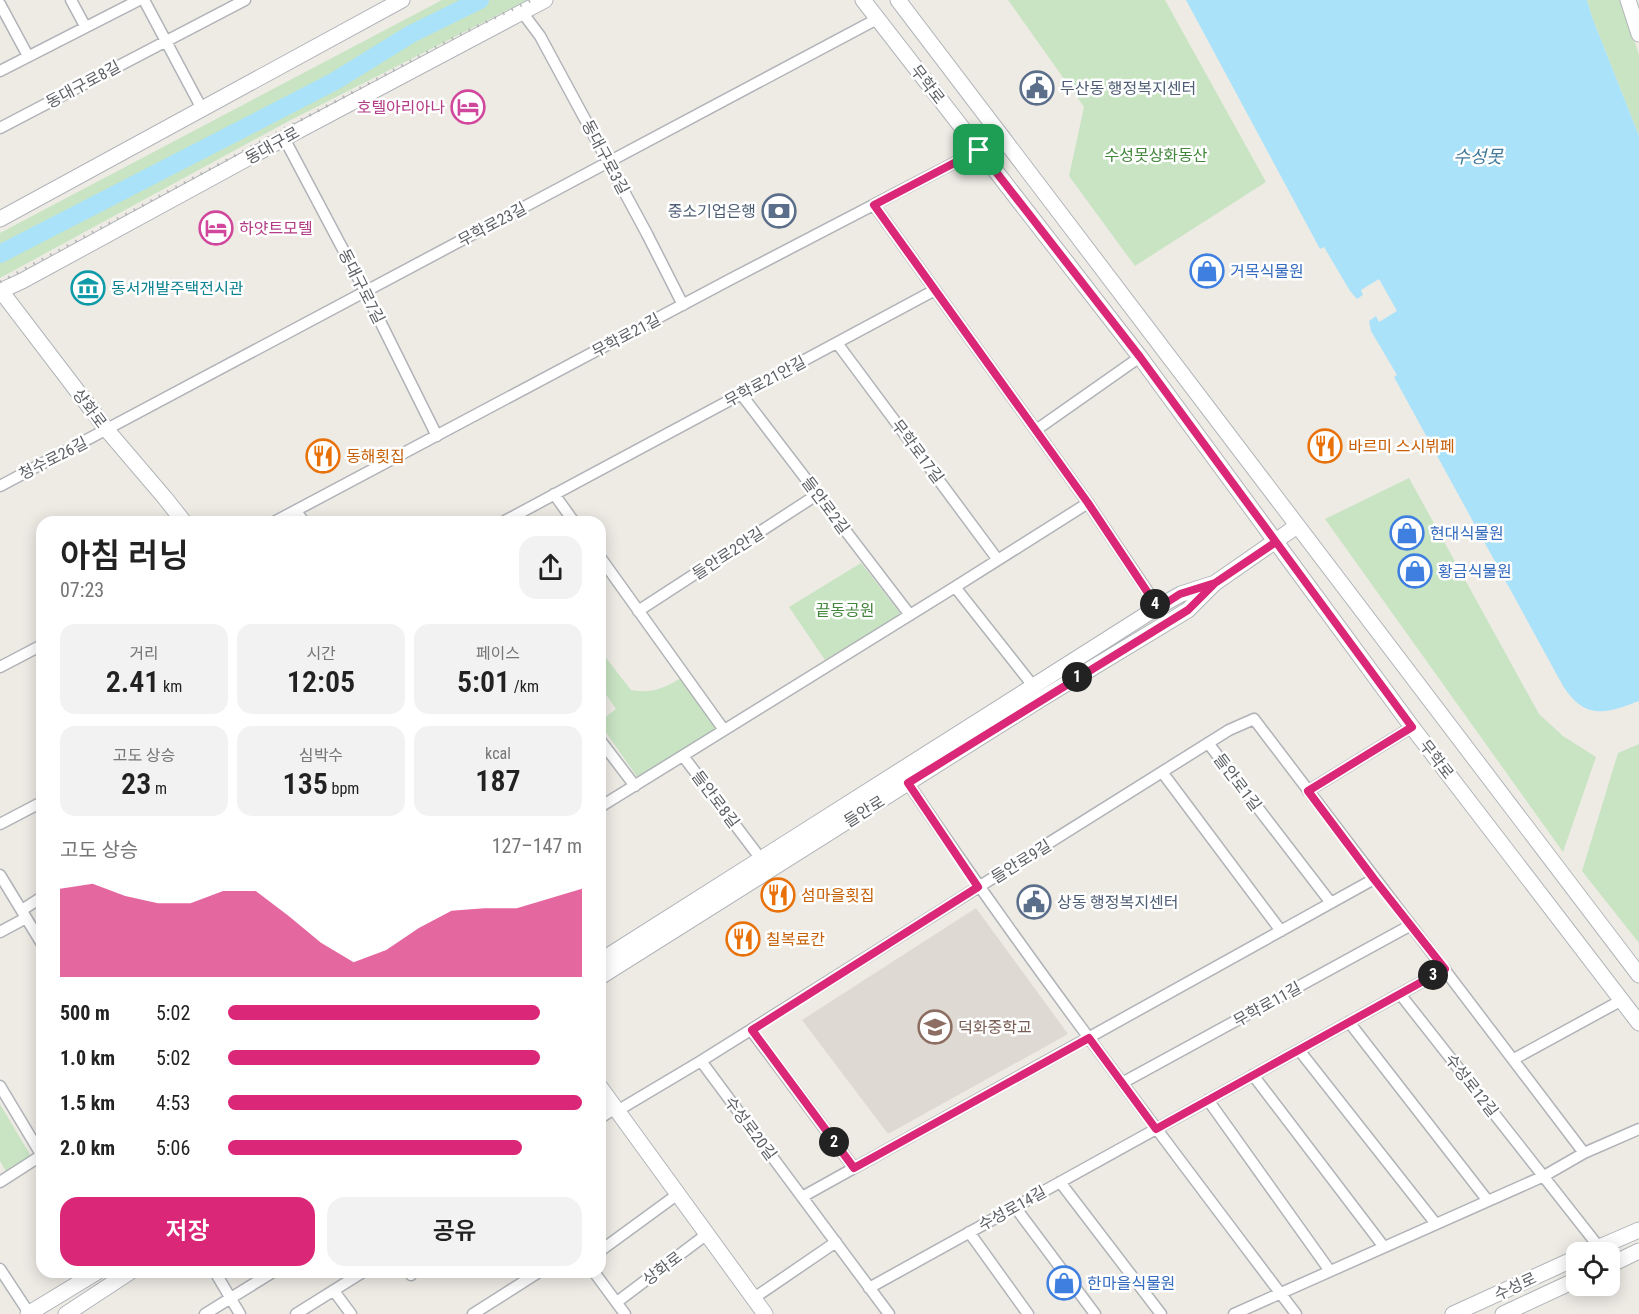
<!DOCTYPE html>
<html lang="ko">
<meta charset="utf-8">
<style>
:root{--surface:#fff;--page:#f2f2f2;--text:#222;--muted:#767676;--accent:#db2777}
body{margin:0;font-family:"Roboto Condensed","Noto Sans KR",sans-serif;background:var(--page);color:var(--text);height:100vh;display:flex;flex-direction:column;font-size:22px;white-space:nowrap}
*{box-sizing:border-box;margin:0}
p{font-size:20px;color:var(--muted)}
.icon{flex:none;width:33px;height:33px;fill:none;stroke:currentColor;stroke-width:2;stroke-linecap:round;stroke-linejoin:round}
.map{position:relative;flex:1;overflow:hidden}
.sheet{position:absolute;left:36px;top:516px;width:570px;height:762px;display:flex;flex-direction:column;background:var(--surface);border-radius:18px;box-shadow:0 3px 15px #0003}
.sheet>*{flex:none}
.fabs{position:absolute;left:1566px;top:1242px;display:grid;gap:12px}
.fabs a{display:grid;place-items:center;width:54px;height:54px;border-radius:12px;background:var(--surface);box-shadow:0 3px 15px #0003;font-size:30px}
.pin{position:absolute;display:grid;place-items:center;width:51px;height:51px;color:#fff;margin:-26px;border-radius:12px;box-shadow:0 3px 9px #0006}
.km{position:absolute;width:30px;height:30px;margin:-15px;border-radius:50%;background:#222;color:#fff;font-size:16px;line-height:30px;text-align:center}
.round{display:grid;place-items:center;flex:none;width:63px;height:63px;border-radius:18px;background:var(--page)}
.head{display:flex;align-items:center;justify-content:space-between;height:102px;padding:0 24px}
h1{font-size:33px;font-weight:600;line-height:45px}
.metrics{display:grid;grid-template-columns:repeat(3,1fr);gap:9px;height:102px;padding:6px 24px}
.metrics div{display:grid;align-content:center;border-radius:15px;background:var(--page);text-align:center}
.metrics b{font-size:30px;font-weight:600}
.metrics small{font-size:16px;font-weight:400}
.metrics p{font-size:16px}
.chart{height:168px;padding:12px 24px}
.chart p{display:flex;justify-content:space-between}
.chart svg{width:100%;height:108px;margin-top:6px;fill:var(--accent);opacity:.7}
.cta{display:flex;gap:12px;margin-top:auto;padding:12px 24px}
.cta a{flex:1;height:69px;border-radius:18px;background:var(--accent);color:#fff;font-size:24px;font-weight:600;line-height:69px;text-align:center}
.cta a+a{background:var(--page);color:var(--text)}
ul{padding:0 24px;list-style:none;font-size:20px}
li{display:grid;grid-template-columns:96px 72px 1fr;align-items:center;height:45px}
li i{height:15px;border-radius:8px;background:var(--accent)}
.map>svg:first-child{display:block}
.education{fill:#dedad3}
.green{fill:#c8e4c3}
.water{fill:#aae2fa}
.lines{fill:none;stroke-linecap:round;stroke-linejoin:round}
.river{stroke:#aae2fa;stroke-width:18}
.street-casing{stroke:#b0b3b7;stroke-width:13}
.secondary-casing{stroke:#b1b5b9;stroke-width:17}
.street{stroke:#fff;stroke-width:10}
.secondary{stroke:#fff;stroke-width:15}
.rail{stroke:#b3b4b5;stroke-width:3;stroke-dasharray:1.5 8;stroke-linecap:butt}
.route-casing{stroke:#fff;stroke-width:12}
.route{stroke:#db2777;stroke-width:8}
.labels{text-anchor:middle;stroke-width:5;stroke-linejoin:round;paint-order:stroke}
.street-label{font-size:16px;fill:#5d6165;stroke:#fff}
.service-label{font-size:16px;fill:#4e5e75;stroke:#fff;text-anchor:start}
.hotel-label{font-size:16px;fill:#b23c85;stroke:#fff;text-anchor:end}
.park-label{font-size:16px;fill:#42853b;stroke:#fff}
.shop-label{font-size:16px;fill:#366cbe;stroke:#fff;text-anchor:start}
.culture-label{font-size:16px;fill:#0d838f;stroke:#fff;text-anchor:start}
.food-label{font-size:16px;fill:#c56008;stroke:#fff;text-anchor:start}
.education-label{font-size:16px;fill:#785e54;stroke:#fff;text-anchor:start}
.water-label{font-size:18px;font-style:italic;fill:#41799b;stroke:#fff}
</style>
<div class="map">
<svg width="1639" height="1314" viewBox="0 0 1639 1314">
<rect width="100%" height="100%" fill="#eeebe5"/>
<path class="education" d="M976,908L1068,1034L888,1134L802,1020Z"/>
<path class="green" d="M442,0H527L287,122L0,278V233Z
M1008,0H1165L1266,182L1135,266L1069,176L1084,107Z
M1587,0H1621L1639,55V136L1592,17Z
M1409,478L1539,714L1563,736L1596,757L1563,852L1325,519Z
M861,563L901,614L825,660L789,607Z
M600,650L631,690C650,694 665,688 681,678L720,729L638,778L600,724V721L616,709L600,686Z
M1639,744V943L1582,871L1618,753Z
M0,1104L32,1158L7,1173L0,1161Z"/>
<path class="water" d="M1186,0H1587L1592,17L1639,136V701C1606,714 1585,720 1563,686L1394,377L1397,375L1371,331L1369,321L1376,316L1379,322L1397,311L1379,279L1361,290L1363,295L1357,299L1350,291L1324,247L1320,249Z"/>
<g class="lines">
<path class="river" d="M0,254L335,81L411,34L480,0"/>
<g class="street-casing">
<path id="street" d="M71,0L85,26
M144,0L202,109
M0,4L28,56
M522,12L540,36L647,234L683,305
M0,71L139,0
M0,128L245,0
M284,138L365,291L437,436
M874,205L1088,503L1158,607
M837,343L998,560
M741,394L910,615
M1036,430L1140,357
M0,486L877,19
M554,494L574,522
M296,511L304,522
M274,522L731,279L979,150
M503,522L935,290
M600,557L724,730
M955,587L1088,503
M638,611L818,494
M0,667L42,645
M600,740L635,786
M1208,743L1331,903
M683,756L761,859
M1162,772L1281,931
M908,783C1031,965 1164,1139 1296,1314
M1308,791L1412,727
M600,807L955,587L1034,687
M0,824L42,802
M0,875L42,944
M22,910L42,897
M0,932L26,918
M1400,994L1599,1247
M1349,1022L1488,1201
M751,1030L854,1168
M1299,1050L1436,1224
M1514,1059L1622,1000
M701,1061L889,1314
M1253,1075L1384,1247
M1122,1083L1411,925
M0,1086L42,1156
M1208,1100L1330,1271
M600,1118L611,1111H617L701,1061L1229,730L1254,719L1584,1153
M0,1182L42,1155
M1060,1182L1161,1314
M802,1197L1374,879
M1015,1207L1095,1314
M969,1232L1028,1314
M600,1251L678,1194
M0,1269L29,1313
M215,1272L240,1314
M410,1272L411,1275
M594,1272L625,1314
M869,1288L1445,969
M334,1291L351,1314
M754,1298L836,1242
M617,1302L707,1234
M205,1314L273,1272
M296,1314L363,1272
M473,1314L539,1272
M1234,1314L1544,1176L1584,1153L1639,1129"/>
</g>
<g class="secondary-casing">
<path id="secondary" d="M863,0L1140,357L1412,727L1639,1023
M898,0L1639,975
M1628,0L1639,34
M0,219L402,0
M0,291L22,281L294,133L545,0
M1,291L107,430L165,498L184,522
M600,961L1158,607L1181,594L1212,584
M600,977L1041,699L1188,610L1215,583L1297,526
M600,1087L765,1314
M1588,1252L1639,1230
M1610,1265L1639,1251
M28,1314L97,1272
M66,1314L130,1272
M1453,1314L1576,1258
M1503,1314L1576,1280"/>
</g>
<use href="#street" class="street"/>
<use href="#secondary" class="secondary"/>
<path class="rail" d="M0,282L457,36L532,0"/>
</g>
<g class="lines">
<g class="route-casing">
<path id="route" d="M979,150L1140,357L1276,542L1215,583L1188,610L908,783L978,887L752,1030L854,1168L1089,1038L1156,1129L1445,969L1374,879L1308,791L1412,727L1276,542L1215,583L1180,594L1158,608L1088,503L874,205L979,150"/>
</g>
<use href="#route" class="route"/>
</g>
<defs>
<g id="civic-ring" transform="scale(1.725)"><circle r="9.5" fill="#fff" stroke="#5c6f8a" stroke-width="1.5"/><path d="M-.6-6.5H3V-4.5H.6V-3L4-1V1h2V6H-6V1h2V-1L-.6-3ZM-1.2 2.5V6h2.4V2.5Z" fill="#5c6f8a"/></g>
<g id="hotel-ring" transform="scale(1.725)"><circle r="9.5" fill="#fff" stroke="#d1479c" stroke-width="1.5"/><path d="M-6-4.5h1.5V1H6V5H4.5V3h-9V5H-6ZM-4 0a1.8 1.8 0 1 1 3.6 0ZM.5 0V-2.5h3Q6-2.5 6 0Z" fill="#d1479c"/></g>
<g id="bank-ring" transform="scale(1.725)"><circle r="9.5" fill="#fff" stroke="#5c6f8a" stroke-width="1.5"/><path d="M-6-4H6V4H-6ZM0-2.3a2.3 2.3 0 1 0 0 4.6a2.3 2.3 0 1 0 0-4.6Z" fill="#5c6f8a"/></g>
<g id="shop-ring" transform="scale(1.725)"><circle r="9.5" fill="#fff" stroke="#3f7fe0" stroke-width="1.5"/><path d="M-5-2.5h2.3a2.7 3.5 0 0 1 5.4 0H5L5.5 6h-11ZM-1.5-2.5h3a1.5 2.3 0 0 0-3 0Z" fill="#3f7fe0"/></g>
<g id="museum-ring" transform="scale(1.725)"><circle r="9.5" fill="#fff" stroke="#0f9aa8" stroke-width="1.5"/><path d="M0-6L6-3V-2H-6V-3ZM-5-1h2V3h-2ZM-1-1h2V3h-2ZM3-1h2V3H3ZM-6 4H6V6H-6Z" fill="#0f9aa8"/></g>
<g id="restaurant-ring" transform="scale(1.725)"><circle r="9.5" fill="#fff" stroke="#e8710a" stroke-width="1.5"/><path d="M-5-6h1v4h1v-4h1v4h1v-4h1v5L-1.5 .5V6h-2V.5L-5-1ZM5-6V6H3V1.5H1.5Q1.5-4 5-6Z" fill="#e8710a"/></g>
<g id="school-ring" transform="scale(1.725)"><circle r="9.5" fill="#fff" stroke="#8d6e63" stroke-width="1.5"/><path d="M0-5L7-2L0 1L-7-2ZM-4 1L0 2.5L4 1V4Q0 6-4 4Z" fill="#8d6e63"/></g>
</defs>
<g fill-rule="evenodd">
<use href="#civic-ring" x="1037" y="88"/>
<use href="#hotel-ring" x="468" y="107"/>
<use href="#bank-ring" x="779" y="211"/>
<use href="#hotel-ring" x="216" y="228"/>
<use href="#shop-ring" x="1207" y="271"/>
<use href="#museum-ring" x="88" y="288"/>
<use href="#restaurant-ring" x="1325" y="446"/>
<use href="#restaurant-ring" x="323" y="456"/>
<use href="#shop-ring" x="1407" y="533"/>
<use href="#shop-ring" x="1415" y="571"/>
<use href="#restaurant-ring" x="778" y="895"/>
<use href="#civic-ring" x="1034" y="902"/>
<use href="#restaurant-ring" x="743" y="939"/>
<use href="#school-ring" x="935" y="1027"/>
<use href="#shop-ring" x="1064" y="1283"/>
</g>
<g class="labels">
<g class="street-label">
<text transform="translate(83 84) rotate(-28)" y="6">동대구로8길</text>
<text transform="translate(928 84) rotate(52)" y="6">무학로</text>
<text transform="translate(272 145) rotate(-29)" y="6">동대구로</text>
<text transform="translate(606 157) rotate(62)" y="6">동대구로3길</text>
<text transform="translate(492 224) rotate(-28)" y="6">무학로23길</text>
<text transform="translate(362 286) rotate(63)" y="6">동대구로7길</text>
<text transform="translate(626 335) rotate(-28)" y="6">무학로21길</text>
<text transform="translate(765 381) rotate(-28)" y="6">무학로21안길</text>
<text transform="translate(90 408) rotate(53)" y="6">상화로</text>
<text transform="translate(918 451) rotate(53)" y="6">무학로17길</text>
<text transform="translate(53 458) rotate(-27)" y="6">청수로26길</text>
<text transform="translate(826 505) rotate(53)" y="6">들안로2길</text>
<text transform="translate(728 553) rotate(-33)" y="6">들안로2안길</text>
<text transform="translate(1437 759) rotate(52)" y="6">무학로</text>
<text transform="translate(1238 782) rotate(53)" y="6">들안로1길</text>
<text transform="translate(716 799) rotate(53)" y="6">들안로8길</text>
<text transform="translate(864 811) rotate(-32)" y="6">들안로</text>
<text transform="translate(1021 861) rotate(-32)" y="6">들안로9길</text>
<text transform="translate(1267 1004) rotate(-29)" y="6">무학로11길</text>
<text transform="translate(1472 1085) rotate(52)" y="6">수성로12길</text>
<text transform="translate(751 1128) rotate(53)" y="6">수성로20길</text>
<text transform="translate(1012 1208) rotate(-29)" y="6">수성로14길</text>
<text transform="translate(662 1268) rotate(-37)" y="6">상화로</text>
<text transform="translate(1515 1286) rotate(-25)" y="6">수성로</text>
</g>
<g class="service-label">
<text x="1060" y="94">두산동 행정복지센터</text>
<text x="756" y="217" text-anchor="end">중소기업은행</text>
<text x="1057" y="908">상동 행정복지센터</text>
</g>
<g class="hotel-label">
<text x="445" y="113">호텔아리아나</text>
<text x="239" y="234" text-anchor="start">하얏트모텔</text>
</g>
<g class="park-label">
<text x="1156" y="161">수성못상화동산</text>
<text x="845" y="616">끝동공원</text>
</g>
<g class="shop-label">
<text x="1230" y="277">거목식물원</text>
<text x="1430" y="539">현대식물원</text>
<text x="1438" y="577">황금식물원</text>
<text x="1087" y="1289">한마을식물원</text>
</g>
<g class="culture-label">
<text x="111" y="294">동서개발주택전시관</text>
</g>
<g class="food-label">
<text x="1348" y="452">바르미 스시뷔페</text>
<text x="346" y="462">동해횟집</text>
<text x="801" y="901">섬마을횟집</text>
<text x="766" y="945">칠복료칸</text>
</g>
<g class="education-label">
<text x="958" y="1033">덕화중학교</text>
</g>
<g class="water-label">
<text x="1478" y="163">수성못</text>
</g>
</g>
</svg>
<div class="fabs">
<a><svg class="icon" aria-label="locate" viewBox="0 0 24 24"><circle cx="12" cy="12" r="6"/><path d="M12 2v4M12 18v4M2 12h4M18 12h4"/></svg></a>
</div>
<div class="pin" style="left:979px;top:150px;background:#1e9e55"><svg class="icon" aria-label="arrive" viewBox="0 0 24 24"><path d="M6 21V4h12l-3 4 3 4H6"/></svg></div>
<b class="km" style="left:1077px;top:677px">1</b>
<b class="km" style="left:834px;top:1142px">2</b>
<b class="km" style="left:1433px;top:975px">3</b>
<b class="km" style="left:1155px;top:604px">4</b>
<section class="sheet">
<div class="head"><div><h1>아침 러닝</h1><p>07:23</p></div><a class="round"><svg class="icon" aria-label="share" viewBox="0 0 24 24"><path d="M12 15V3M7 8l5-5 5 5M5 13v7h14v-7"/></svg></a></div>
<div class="metrics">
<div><p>거리</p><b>2.41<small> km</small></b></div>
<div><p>시간</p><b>12:05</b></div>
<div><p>페이스</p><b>5:01<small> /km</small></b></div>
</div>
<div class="metrics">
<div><p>고도 상승</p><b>23<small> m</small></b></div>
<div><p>심박수</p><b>135<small> bpm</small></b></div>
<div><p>kcal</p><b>187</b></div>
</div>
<div class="chart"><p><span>고도 상승</span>127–147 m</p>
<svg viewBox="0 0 160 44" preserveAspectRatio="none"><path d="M0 44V8L10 6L20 11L30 14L40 14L50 9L60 9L70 19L80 30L90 38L100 33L110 24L120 17L130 16L140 16L150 12L160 8V44z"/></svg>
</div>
<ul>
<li><b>500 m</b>5:02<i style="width:88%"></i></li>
<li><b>1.0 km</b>5:02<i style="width:88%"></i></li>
<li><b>1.5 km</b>4:53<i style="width:100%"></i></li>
<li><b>2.0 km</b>5:06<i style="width:83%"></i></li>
</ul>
<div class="cta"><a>저장</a><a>공유</a></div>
</section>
</div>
